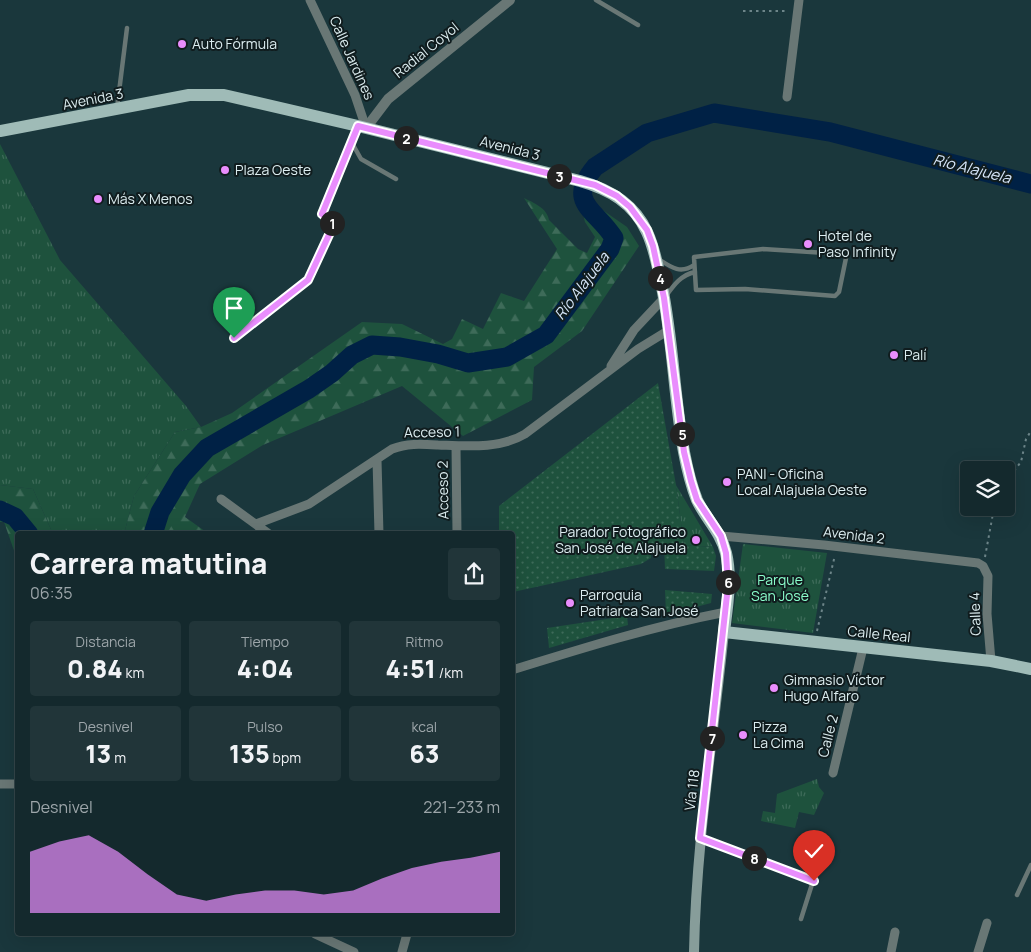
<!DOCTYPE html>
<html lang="es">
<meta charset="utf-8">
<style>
:root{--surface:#14292d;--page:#213539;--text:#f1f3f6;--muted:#9da6aa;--line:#334549;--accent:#e98dfd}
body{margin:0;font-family:Manrope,sans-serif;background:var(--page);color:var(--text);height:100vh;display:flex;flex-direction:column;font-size:19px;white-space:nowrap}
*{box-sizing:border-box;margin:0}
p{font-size:16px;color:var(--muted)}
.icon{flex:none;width:28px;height:28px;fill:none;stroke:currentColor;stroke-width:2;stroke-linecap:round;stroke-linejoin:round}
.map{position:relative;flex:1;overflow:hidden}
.details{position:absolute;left:15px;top:531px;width:500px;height:405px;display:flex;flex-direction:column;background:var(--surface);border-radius:5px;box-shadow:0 5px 20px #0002,0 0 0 1px var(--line)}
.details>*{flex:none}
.controls{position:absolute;left:960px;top:461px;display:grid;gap:10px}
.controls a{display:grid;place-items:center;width:55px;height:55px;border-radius:5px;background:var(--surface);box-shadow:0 5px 20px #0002,0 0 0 1px var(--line);font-size:25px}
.pin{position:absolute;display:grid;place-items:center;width:42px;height:42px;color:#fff;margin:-51px -21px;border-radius:50% 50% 50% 0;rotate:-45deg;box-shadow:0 0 5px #0007}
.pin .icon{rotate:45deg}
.km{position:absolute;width:25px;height:25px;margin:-12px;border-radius:50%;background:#222;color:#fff;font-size:14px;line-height:25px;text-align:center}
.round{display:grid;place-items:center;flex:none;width:52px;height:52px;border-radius:5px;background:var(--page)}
.headline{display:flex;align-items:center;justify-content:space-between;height:85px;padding:0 15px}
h1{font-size:28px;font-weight:800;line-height:38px}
.figures{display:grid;grid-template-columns:repeat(3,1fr);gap:8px;height:85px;padding:5px 15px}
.figures div{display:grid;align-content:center;border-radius:5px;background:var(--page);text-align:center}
.figures b{font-size:25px;font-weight:800}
.figures small{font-size:14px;font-weight:400}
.figures p{font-size:14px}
.chart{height:140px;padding:10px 15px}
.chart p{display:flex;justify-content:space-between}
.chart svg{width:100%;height:90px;margin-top:5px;fill:var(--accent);opacity:.7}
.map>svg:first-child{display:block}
.grass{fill:url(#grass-tufts)}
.forest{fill:url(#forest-firs)}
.garden{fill:url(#garden-dots)}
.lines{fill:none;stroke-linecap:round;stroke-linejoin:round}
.river{stroke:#002145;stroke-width:19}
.path{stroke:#6d8589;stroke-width:2;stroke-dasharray:2.5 4;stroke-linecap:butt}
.service{stroke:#697775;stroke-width:4.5}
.minor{stroke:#697775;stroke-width:9}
.tertiary{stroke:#697775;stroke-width:10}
.secondary{stroke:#879d9a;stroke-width:10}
.primary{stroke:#9fbbb7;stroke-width:12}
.route-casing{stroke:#fff;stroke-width:10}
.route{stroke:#e98dfd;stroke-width:6}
.poi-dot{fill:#e98dfd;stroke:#101c1e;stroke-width:2}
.labels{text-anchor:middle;stroke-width:4;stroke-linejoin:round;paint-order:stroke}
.poi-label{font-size:14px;fill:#dcedf0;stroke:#101c1e;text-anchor:start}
.street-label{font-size:14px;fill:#dcedf0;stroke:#101c1e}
.park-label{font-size:14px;fill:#8afdcb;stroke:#101c1e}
.water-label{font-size:15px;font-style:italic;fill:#d6e6fa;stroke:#101c1e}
</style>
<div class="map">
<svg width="1031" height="952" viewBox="0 0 1031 952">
<defs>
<pattern id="grass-tufts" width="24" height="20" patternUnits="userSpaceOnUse" patternTransform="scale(1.25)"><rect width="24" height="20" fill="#1e523d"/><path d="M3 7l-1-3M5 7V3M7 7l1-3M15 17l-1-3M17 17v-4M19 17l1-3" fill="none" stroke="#3e6b59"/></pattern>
<pattern id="forest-firs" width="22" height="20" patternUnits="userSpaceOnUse" patternTransform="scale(1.25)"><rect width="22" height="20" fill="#1e523d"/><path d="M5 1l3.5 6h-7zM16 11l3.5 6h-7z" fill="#3e6b59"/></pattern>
<pattern id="garden-dots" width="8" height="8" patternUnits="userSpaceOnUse" patternTransform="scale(1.25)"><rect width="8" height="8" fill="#1e523d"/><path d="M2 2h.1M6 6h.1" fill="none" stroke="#3e6b59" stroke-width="1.8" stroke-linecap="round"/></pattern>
</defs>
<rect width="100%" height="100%" fill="#1a373c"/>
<path class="grass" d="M0,144L60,260L186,406L201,427L175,432L134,496L124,534H53L33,489L0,485Z
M676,485L713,547L684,545Z
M743,544L827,553L813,633L732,623Z
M817,779L819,787L824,793L814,815L799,812L795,828L761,821L763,811L775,813L777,794Z"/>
<path class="forest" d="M578,193L627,227L639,246L582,331L534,367L532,400L463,436L402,386L263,445L200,484L185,517L209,534H124L134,496L175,432L201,427L232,413L362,322L402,324L443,344L452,339L462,319L483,329L501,293L524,301L557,249L524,198C534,203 547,208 549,220L578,249L587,253L595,237L585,222Z
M0,485L33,489L53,534H18L17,559L4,522H0Z"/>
<path class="garden" d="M658,383L676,485L684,545L713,547L716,556L714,571L665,569L664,544L651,546V558L641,564L513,592L512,534H499V506Z
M665,590L712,594L711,603L666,615Z
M627,616L628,625L549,648L547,628Z"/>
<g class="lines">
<path class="river" d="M0,510L15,517L29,534
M153,534L160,512L182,475L207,448L309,389L332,373L352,355L372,345L400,347L438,354L468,363L507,357L546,335L610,249L614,238C597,210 565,203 595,167L647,133L714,113L830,132L1031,184"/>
<path class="path" d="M743,11H788
M1006,481L1021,462L1026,439L1031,431
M985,557L994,508
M817,631L835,555"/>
<path class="service" d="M596,0L638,25
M117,108L127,28
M352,143L361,159L396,179
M763,249L842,254L846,258L839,292L835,296L745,289L696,290L694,257Z
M660,260C672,268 681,274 694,265
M666,296C674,285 681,275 695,272
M234,339L308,280L333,224L322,213L357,127
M702,838L813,881L801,919
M1017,895L1031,865"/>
<path class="minor" d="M310,0L355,95L366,128
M787,97L799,0
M611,366L634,330L664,298
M456,446L457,534
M377,460L379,534
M221,499L269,534
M256,524L309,504L392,449C407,443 421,444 438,445C467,446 500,449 525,434L638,349L669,330
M721,536L824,545L978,563L983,566L988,576L987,614L991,661
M512,670C583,648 654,626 726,612
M833,773L863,648
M0,784H18
M315,934L354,952
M402,952L407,934
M891,952L895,932
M978,952L987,923"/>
<path class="tertiary" d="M366,128L388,99L510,0"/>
<path class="secondary" d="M694,952C696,845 713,739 724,632"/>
<path class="primary" d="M0,131L189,95H224L358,126L580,181C609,189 634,203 647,232C655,249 658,268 662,287C673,341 674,397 684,452C687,468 691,485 697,500C706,519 721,532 726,553C732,578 727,607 724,632L991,661L1031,669"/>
</g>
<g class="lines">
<g class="route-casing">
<path id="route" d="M234,338L308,280L334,224L322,214L358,126L595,185L617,196L630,207L647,230L653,246L664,298L684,452L691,481L697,500L721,536L726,553L728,586L700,838L814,881"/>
</g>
<use href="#route" class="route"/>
</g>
<g class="poi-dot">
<circle cx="182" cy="44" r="5"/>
<circle cx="225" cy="170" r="5"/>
<circle cx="98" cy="199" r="5"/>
<circle cx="808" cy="244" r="5"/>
<circle cx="894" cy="355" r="5"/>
<circle cx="727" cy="482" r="5"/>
<circle cx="696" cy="540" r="5"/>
<circle cx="570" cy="603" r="5"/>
<circle cx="774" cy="688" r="5"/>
<circle cx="743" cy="735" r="5"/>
</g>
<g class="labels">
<g class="poi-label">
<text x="192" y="49">Auto Fórmula</text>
<text x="235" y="175">Plaza Oeste</text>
<text x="108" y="204">Más X Menos</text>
<text x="818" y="241">Hotel de<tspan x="818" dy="16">Paso Infinity</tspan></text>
<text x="904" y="360">Palí</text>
<text x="737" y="479">PANI - Oficina<tspan x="737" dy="16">Local Alajuela Oeste</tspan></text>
<text x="686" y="537" text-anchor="end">Parador Fotográfico<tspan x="686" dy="16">San José de Alajuela</tspan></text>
<text x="580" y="600">Parroquia<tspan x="580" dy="16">Patriarca San José</tspan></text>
<text x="784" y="685">Gimnasio Víctor<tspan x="784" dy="16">Hugo Alfaro</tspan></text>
<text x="753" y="732">Pizza<tspan x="753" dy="16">La Cima</tspan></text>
</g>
<g class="street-label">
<text transform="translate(426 50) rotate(-39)" y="5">Radial Coyol</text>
<text transform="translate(352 58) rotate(66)" y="5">Calle Jardines</text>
<text transform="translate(93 99) rotate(-11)" y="5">Avenida 3</text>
<text transform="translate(510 148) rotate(14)" y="5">Avenida 3</text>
<text transform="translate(432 432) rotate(-1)" y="5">Acceso 1</text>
<text transform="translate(443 490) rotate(-91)" y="5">Acceso 2</text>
<text transform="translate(854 535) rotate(7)" y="5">Avenida 2</text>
<text transform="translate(975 614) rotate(-92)" y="5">Calle 4</text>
<text transform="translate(879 634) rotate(6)" y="5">Calle Real</text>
<text transform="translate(828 736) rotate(-76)" y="5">Calle 2</text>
<text transform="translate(692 790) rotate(-83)" y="5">Vía 118</text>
</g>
<g class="park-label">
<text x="780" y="585">Parque<tspan x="780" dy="16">San José</tspan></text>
</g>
<g class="water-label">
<text transform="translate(972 169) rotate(14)" y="5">Río Alajuela</text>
<text transform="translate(582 286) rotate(-53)" y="5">Río Alajuela</text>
</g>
</g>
</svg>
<div class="controls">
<a><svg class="icon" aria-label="layers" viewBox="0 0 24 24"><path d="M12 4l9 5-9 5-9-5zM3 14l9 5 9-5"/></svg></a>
</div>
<div class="pin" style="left:234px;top:338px;background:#1e9e55"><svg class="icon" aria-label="arrive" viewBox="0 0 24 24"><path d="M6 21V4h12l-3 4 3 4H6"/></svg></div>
<div class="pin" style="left:814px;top:881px;background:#d93025"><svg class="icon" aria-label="check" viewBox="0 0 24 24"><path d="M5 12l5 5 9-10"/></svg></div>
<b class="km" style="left:332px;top:223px">1</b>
<b class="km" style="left:406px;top:138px">2</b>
<b class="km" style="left:559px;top:176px">3</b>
<b class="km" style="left:660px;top:278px">4</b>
<b class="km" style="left:682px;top:434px">5</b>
<b class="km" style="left:728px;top:582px">6</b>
<b class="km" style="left:712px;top:738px">7</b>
<b class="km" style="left:754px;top:858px">8</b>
<section class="details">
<div class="headline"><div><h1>Carrera matutina</h1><p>06:35</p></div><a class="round"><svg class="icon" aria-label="share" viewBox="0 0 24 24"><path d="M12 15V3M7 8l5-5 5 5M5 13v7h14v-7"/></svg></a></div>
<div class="figures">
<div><p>Distancia</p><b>0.84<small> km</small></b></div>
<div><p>Tiempo</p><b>4:04</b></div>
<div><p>Ritmo</p><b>4:51<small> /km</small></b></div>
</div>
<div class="figures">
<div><p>Desnivel</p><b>13<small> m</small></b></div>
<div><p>Pulso</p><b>135<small> bpm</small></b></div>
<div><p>kcal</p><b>63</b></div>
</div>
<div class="chart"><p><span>Desnivel</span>221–233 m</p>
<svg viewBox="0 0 160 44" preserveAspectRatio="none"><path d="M0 44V14L10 9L20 6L30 14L40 25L50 35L60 38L70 35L80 33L90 33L100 35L110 33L120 27L130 22L140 19L150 17L160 14V44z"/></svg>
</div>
</section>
</div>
